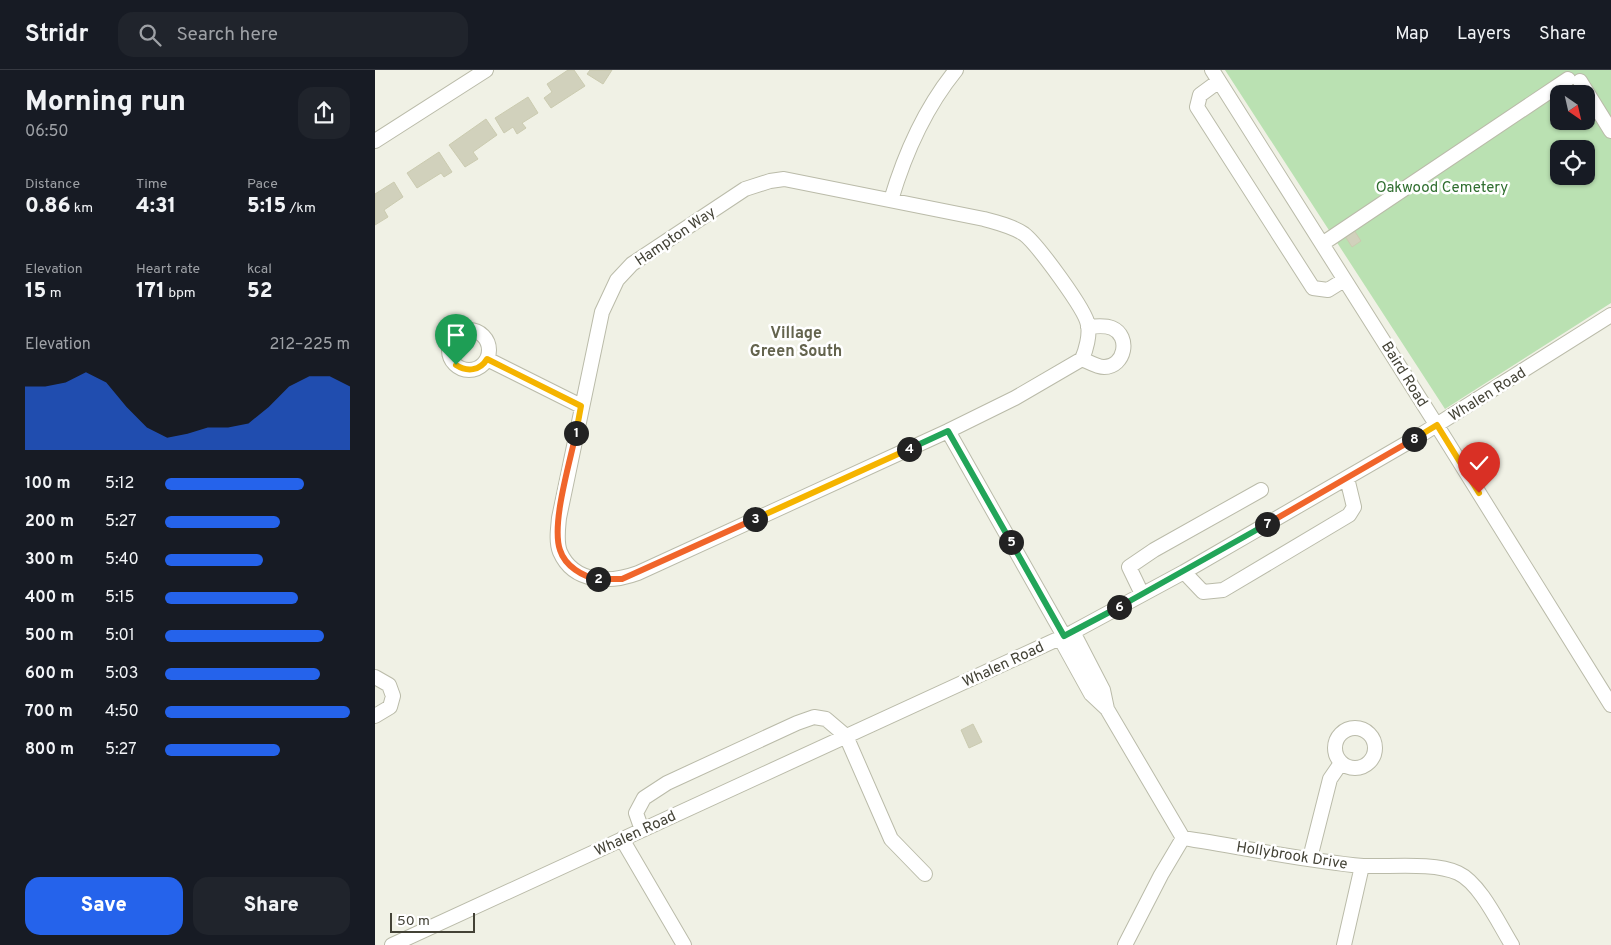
<!DOCTYPE html>
<meta charset="utf-8">
<style>
:root{--surface:#171b24;--page:#20242c;--text:#f1f3f6;--muted:#9ea1a6;--line:#363941;--accent:#2563eb}
body{margin:0;font-family:Overpass,sans-serif;background:var(--page);color:var(--text);height:100vh;display:flex;flex-direction:column;font-size:19px;white-space:nowrap}
*{box-sizing:border-box;margin:0}
p{font-size:16px;color:var(--muted)}
.icon{flex:none;width:28px;height:28px;fill:none;stroke:currentColor;stroke-width:2;stroke-linecap:round;stroke-linejoin:round}
.map{position:relative;flex:1;overflow:hidden}
.panel{display:flex;flex-direction:column;background:var(--surface);width:375px}
.panel>*{flex:none}
.needle{width:32px;rotate:146deg}
.buttons{position:absolute;left:1175px;top:15px;display:grid;gap:10px}
.buttons a{display:grid;place-items:center;width:45px;height:45px;border-radius:10px;background:var(--surface);box-shadow:0 1px 4px #0004;font-size:25px}
.scale{position:absolute;left:15px;bottom:12px;width:85px;box-sizing:border-box;padding-left:5px;border:2px solid #434236;border-top:0;font-size:14px;line-height:18px;white-space:nowrap;color:#434236;-webkit-text-stroke:4px #fff;paint-order:stroke}
.pin{position:absolute;display:grid;place-items:center;width:42px;height:42px;color:#fff;margin:-51px -21px;border-radius:50% 50% 50% 0;rotate:-45deg;box-shadow:0 0 5px #0007}
.pin .icon{rotate:45deg}
.km{position:absolute;width:25px;height:25px;margin:-12px;border-radius:50%;background:#222;color:#fff;font-size:14px;line-height:25px;text-align:center}
.round{display:grid;place-items:center;flex:none;width:52px;height:52px;border-radius:15px;background:var(--page)}
.headline{display:flex;align-items:center;justify-content:space-between;height:85px;padding:0 25px}
h1{font-size:28px;font-weight:800;line-height:38px}
.stats{display:grid;grid-template-columns:repeat(3,1fr);gap:8px;height:85px;padding:5px 25px}
.stats div{display:grid;align-content:center}
.stats b{font-size:21px;font-weight:800}
.stats small{font-size:14px;font-weight:400}
.stats p{font-size:14px}
.chart{height:140px;padding:10px 25px}
.chart p{display:flex;justify-content:space-between}
.chart svg{width:100%;height:90px;margin-top:5px;fill:var(--accent);opacity:.7}
.button{display:flex;gap:10px;margin-top:auto;padding:10px 25px}
.button a{flex:1;height:58px;border-radius:15px;background:var(--accent);color:#fff;font-size:20px;font-weight:800;line-height:58px;text-align:center}
.button a+a{background:var(--page);color:var(--text)}
ul{padding:0 25px;list-style:none;font-size:16px}
li{display:grid;grid-template-columns:80px 60px 1fr;align-items:center;height:38px}
li i{height:12px;border-radius:6px;background:var(--accent)}
header{display:flex;align-items:center;gap:30px;box-sizing:border-box;height:70px;padding:0 25px;background:var(--surface);border-bottom:1px solid var(--line)}
header strong{font-size:24px}
nav{display:flex;gap:28px;margin-inline-start:auto;font-size:18px}
.search{width:350px;height:45px;background:var(--page);display:flex;align-items:center;gap:12px;box-sizing:border-box;padding:0 18px;border-radius:15px;color:var(--muted);font-size:19px}
main{display:flex;flex:1;min-height:0}
.map>svg:first-child{display:block}
.green{fill:#bae1b2;fill-rule:evenodd}
.building{fill:#d1d1bc;stroke:#cbcbb0}
.lines{fill:none;stroke-linecap:round;stroke-linejoin:round}
.minor-casing{stroke:#babba9;stroke-width:16}
.minor{stroke:#fff;stroke-width:14}
.split-1-casing{stroke:#fff;stroke-width:10}
.split-2-casing{stroke:#fff;stroke-width:10}
.split-3-casing{stroke:#fff;stroke-width:10}
.split-4-casing{stroke:#fff;stroke-width:10}
.split-5-casing{stroke:#fff;stroke-width:10}
.split-6-casing{stroke:#fff;stroke-width:10}
.split-7-casing{stroke:#fff;stroke-width:10}
.split-8-casing{stroke:#fff;stroke-width:10}
.split-9-casing{stroke:#fff;stroke-width:10}
.split-1{stroke:#f5b400;stroke-width:6}
.split-2{stroke:#f0652b;stroke-width:6}
.split-3{stroke:#f0652b;stroke-width:6}
.split-4{stroke:#f5b400;stroke-width:6}
.split-5{stroke:#22a559;stroke-width:6}
.split-6{stroke:#22a559;stroke-width:6}
.split-7{stroke:#22a559;stroke-width:6}
.split-8{stroke:#f0652b;stroke-width:6}
.split-9{stroke:#f5b400;stroke-width:6}
.labels{text-anchor:middle;stroke-width:5;stroke-linejoin:round;paint-order:stroke}
.park-label{font-size:15px;fill:#2f6e2f;stroke:#fff}
.street-label{font-size:15px;fill:#434236;stroke:#fff}
.neighbourhood-label{font-size:16px;font-weight:bold;fill:#64644e;stroke:#fff}
</style>
<header>
<strong>Stridr</strong>
<div class="search"><svg class="icon" aria-label="search" viewBox="0 0 24 24"><circle cx="10" cy="10" r="6"/><path d="M15 15l6 6"/></svg>Search here</div>
<nav><a>Map</a><a>Layers</a><a>Share</a></nav>
</header>
<main>
<section class="panel">
<div class="headline"><div><h1>Morning run</h1><p>06:50</p></div><a class="round"><svg class="icon" aria-label="share" viewBox="0 0 24 24"><path d="M12 15V3M7 8l5-5 5 5M5 13v7h14v-7"/></svg></a></div>
<div class="stats">
<div><p>Distance</p><b>0.86<small> km</small></b></div>
<div><p>Time</p><b>4:31</b></div>
<div><p>Pace</p><b>5:15<small> /km</small></b></div>
</div>
<div class="stats">
<div><p>Elevation</p><b>15<small> m</small></b></div>
<div><p>Heart rate</p><b>171<small> bpm</small></b></div>
<div><p>kcal</p><b>52</b></div>
</div>
<div class="chart"><p><span>Elevation</span>212–225 m</p>
<svg viewBox="0 0 160 44" preserveAspectRatio="none"><path d="M0 44V13L10 13L20 11L30 6L40 11L50 23L60 33L70 38L80 36L90 33L100 33L110 31L120 23L130 13L140 8L150 8L160 13V44z"/></svg>
</div>
<ul>
<li><b>100 m</b>5:12<i style="width:75%"></i></li>
<li><b>200 m</b>5:27<i style="width:62%"></i></li>
<li><b>300 m</b>5:40<i style="width:53%"></i></li>
<li><b>400 m</b>5:15<i style="width:72%"></i></li>
<li><b>500 m</b>5:01<i style="width:86%"></i></li>
<li><b>600 m</b>5:03<i style="width:84%"></i></li>
<li><b>700 m</b>4:50<i style="width:100%"></i></li>
<li><b>800 m</b>5:27<i style="width:62%"></i></li>
</ul>
<div class="button"><a>Save</a><a>Share</a></div>
</section>
<div class="map">
<svg width="1236" height="875" viewBox="0 0 1236 875">
<rect width="100%" height="100%" fill="#f0f1e5"/>
<path class="green" d="M850,0H1236V233L1070,339ZM1184,24H1211V51H1184ZM1184,79H1211V106H1184Z"/>
<path class="building" d="M193,0H199L210,16L176,38L169,28L177,22L172,14Z
M215,0H237L228,14L212,4Z
M153,27L163,43L147,53L151,58L142,64L138,57L129,63L120,48Z
M111,49L122,65L98,82L103,89L90,97L74,75Z
M64,82L77,102L69,107L66,103L42,118L32,103Z
M19,112L28,127L9,140L13,147L0,155V124Z
M979,160L986,171L977,177L970,166Z
M598,654L607,672L594,678L586,660Z"/>
<g class="lines">
<g class="minor-casing">
<path id="minor" d="M837,0L1071,370L1236,635
M844,11L825,25L822,37L938,218L953,220L969,210
M1205,11L1236,61
M0,71L111,0
M409,109L609,149C623,153 637,156 649,164C662,174 711,240 713,255C715,265 711,280 707,289L640,328L573,361L263,503C236,513 199,514 185,482C181,472 183,459 184,448L227,242L242,210L257,194L370,119L395,111Z
M516,130C530,83 550,38 581,0
M947,174L1193,9
M74 280a20 20 0 1 1 40 0a20 20 0 1 1-40 0Z
M112,289L206,336
M707,289C714,292 722,297 729,297C750,297 756,266 737,258C730,255 721,256 713,257
M573,361L689,566
M809,502L828,522L848,520L974,445L979,437L972,408
M767,524L754,497L779,480L886,420
M698,562L728,620L732,639
M685,568L716,624L732,639L808,768C868,777 928,791 988,796C1016,797 1059,792 1083,803C1105,813 1124,854 1137,875
M0,607L14,615L18,626L15,637L0,646
M960 678a20 20 0 1 1 40 0a20 20 0 1 1-40 0Z
M267,760L261,743L269,728L292,713L422,653L439,647L451,649L471,666L516,769L550,804
M247,769L309,875
M935,788L955,709L966,693
M17,875L698,562L809,502L1044,366L1236,245
M750,875L786,805L808,768
M969,875L987,796"/>
</g>
<use href="#minor" class="minor"/>
</g>
<g class="lines">
<g class="split-1-casing">
<path id="split-1" d="M81,295C92,302 105,301 112,289L206,336L201,363"/>
</g>
<g class="split-2-casing">
<path id="split-2" d="M201,363C195,392 176,454 185,480C190,496 208,507 223,509"/>
</g>
<g class="split-3-casing">
<path id="split-3" d="M223,509H247L380,449"/>
</g>
<g class="split-4-casing">
<path id="split-4" d="M380,449L534,379"/>
</g>
<g class="split-5-casing">
<path id="split-5" d="M534,379L573,361L636,472"/>
</g>
<g class="split-6-casing">
<path id="split-6" d="M636,472L689,566L744,537"/>
</g>
<g class="split-7-casing">
<path id="split-7" d="M744,537L892,454"/>
</g>
<g class="split-8-casing">
<path id="split-8" d="M892,454L1039,369"/>
</g>
<g class="split-9-casing">
<path id="split-9" d="M1039,369L1062,355L1104,423"/>
</g>
<use href="#split-1" class="split-1"/>
<use href="#split-2" class="split-2"/>
<use href="#split-3" class="split-3"/>
<use href="#split-4" class="split-4"/>
<use href="#split-5" class="split-5"/>
<use href="#split-6" class="split-6"/>
<use href="#split-7" class="split-7"/>
<use href="#split-8" class="split-8"/>
<use href="#split-9" class="split-9"/>
</g>
<g class="labels">
<g class="park-label">
<text x="1067" y="122">Oakwood Cemetery</text>
</g>
<g class="street-label">
<text transform="translate(300 166) rotate(-34)" y="5">Hampton Way</text>
<text transform="translate(1030 304) rotate(58)" y="5">Baird Road</text>
<text transform="translate(1112 324) rotate(-32)" y="5">Whalen Road</text>
<text transform="translate(628 594) rotate(-25)" y="5">Whalen Road</text>
<text transform="translate(260 763) rotate(-25)" y="5">Whalen Road</text>
<text transform="translate(917 785) rotate(9)" y="5">Hollybrook Drive</text>
</g>
<g class="neighbourhood-label">
<text x="421" y="268">Village<tspan x="421" dy="18">Green South</tspan></text>
</g>
</g>
</svg>
<div class="buttons">
<a><svg class="needle" viewBox="-14 -14 28 28"><path d="M0-13l5 13h-10z" fill="#e53935"/><path d="M0 13l5-13h-10z" fill="#9ea1a6"/></svg></a>
<a><svg class="icon" aria-label="locate" viewBox="0 0 24 24"><circle cx="12" cy="12" r="6"/><path d="M12 2v4M12 18v4M2 12h4M18 12h4"/></svg></a>
</div>
<div class="scale">50 m</div>
<div class="pin" style="left:81px;top:295px;background:#1e9e55"><svg class="icon" aria-label="arrive" viewBox="0 0 24 24"><path d="M6 21V4h12l-3 4 3 4H6"/></svg></div>
<div class="pin" style="left:1104px;top:423px;background:#d93025"><svg class="icon" aria-label="check" viewBox="0 0 24 24"><path d="M5 12l5 5 9-10"/></svg></div>
<b class="km" style="left:201px;top:363px">1</b>
<b class="km" style="left:223px;top:509px">2</b>
<b class="km" style="left:380px;top:449px">3</b>
<b class="km" style="left:534px;top:379px">4</b>
<b class="km" style="left:636px;top:472px">5</b>
<b class="km" style="left:744px;top:537px">6</b>
<b class="km" style="left:892px;top:454px">7</b>
<b class="km" style="left:1039px;top:369px">8</b>
</div>
</main>
